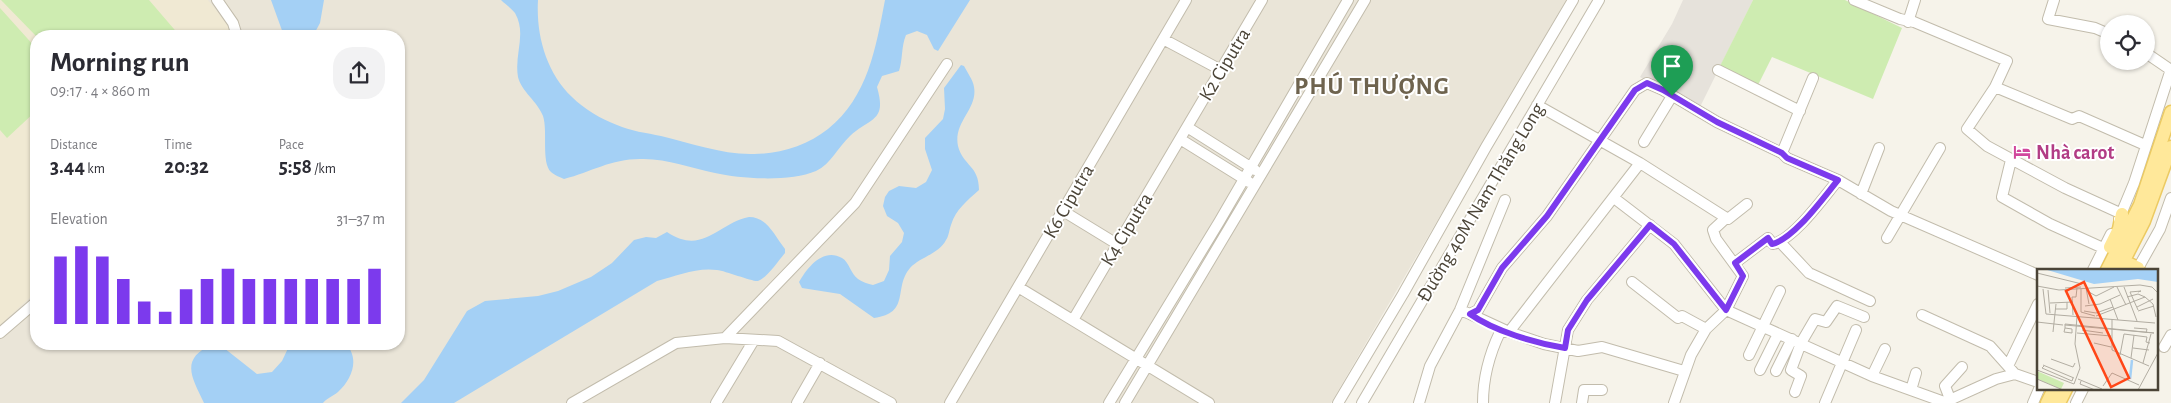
<!DOCTYPE html>
<meta charset="utf-8">
<style>
:root{--surface:#fff;--page:#f2f2f3;--text:#2b2b33;--muted:#7c7c81;--accent:#7c3aed}
body{margin:0;font-family:"Alegreya Sans",sans-serif;background:var(--page);color:var(--text);height:100vh;display:flex;flex-direction:column;font-size:19px;white-space:nowrap}
*{box-sizing:border-box;margin:0}
p{font-size:16px;color:var(--muted)}
.icon{flex:none;width:28px;height:28px;fill:none;stroke:currentColor;stroke-width:2;stroke-linecap:round;stroke-linejoin:round}
.map{position:relative;flex:1;overflow:hidden}
.drawer{position:absolute;left:30px;top:30px;width:375px;height:320px;display:flex;flex-direction:column;background:var(--surface);border-radius:20px;box-shadow:0 1px 4px #0004}
.drawer>*{flex:none}
.buttons{position:absolute;left:2100px;top:15px;display:grid;gap:10px}
.buttons a{display:grid;place-items:center;width:55px;height:55px;border-radius:50%;background:var(--surface);box-shadow:0 1px 4px #0004;font-size:25px}
.pin{position:absolute;display:grid;place-items:center;width:42px;height:42px;color:#fff;margin:-51px -21px;border-radius:50% 50% 50% 0;rotate:-45deg;box-shadow:0 0 5px #0007}
.pin .icon{rotate:45deg}
.round{display:grid;place-items:center;flex:none;width:52px;height:52px;border-radius:20px;background:var(--page)}
.headline{display:flex;align-items:center;justify-content:space-between;height:85px;padding:0 20px}
h1{font-size:28px;font-weight:700;line-height:38px}
.metrics{display:grid;grid-template-columns:repeat(3,1fr);gap:8px;height:85px;padding:5px 20px}
.metrics div{display:grid;align-content:center}
.metrics b{font-size:21px;font-weight:700}
.metrics small{font-size:14px;font-weight:400}
.metrics p{font-size:14px}
.chart{height:140px;padding:10px 20px}
.chart p{display:flex;justify-content:space-between}
.chart svg{width:100%;height:90px;margin-top:5px;stroke:var(--accent);stroke-width:6}
.map>svg:first-child{display:block}
.residential{fill:#eae5d8;fill-rule:evenodd}
.industrial{fill:#e6e2db}
.education{fill:#f0e9d3}
.green{fill:#ceecb1}
.water{fill:#a4d0f5}
.lines{fill:none;stroke-linecap:round;stroke-linejoin:round}
.minor-casing{stroke:#c2bcac;stroke-width:12}
.major-casing{stroke:#ecca62;stroke-width:15}
.minor{stroke:#fff;stroke-width:10}
.major{stroke:#ffe89a;stroke-width:12}
.route-casing{stroke:#fff;stroke-width:10}
.route{stroke:#7c3aed;stroke-width:6}
.labels{text-anchor:middle;stroke-width:4;stroke-linejoin:round;paint-order:stroke}
.street-label{font-size:20px;fill:#4b4437;stroke:#fff}
.hotel-label{font-size:20px;font-weight:bold;fill:#b23c85;stroke:#fff;text-anchor:start}
.district-label{font-size:25px;font-weight:bold;letter-spacing:1px;fill:#6e634e;stroke:#fff}
.inset-river{fill:none;stroke:#a4d0f5;stroke-width:2.5}
.inset-road{fill:none;stroke:#b2ada2;stroke-width:1}
.view{fill:#ff4718;fill-opacity:0.15;stroke:#ff4718;stroke-width:2.5}
.inset-edge{fill:none;stroke:#4b4437;stroke-width:2.5}
</style>
<div class="map">
<svg width="2171" height="403" viewBox="0 0 2171 403">
<rect width="100%" height="100%" fill="#f6f3ea"/>
<path class="residential" d="M0,0H1566L1331,403H0ZM36,36H399V344H36Z"/>
<path class="industrial" d="M1683,0H1753L1698,111L1640,77L1672,24Z"/>
<path class="education" d="M0,0H208L227,24L231,36H36V292L0,325Z"/>
<path class="green" d="M1,0H149L180,36H36Z
M1753,0H1845L1902,28L1873,99L1772,57L1756,89L1718,70Z
M0,8L36,48V111L7,138L0,130Z"/>
<path class="water" d="M271,0H324L320,23L313,36H284Z
M501,0H538C536,35 546,72 572,97C584,109 601,119 617,125C630,131 647,133 661,136C691,143 723,155 754,154C780,154 808,145 828,129C868,97 876,47 885,0H970L938,51L934,49L927,35L917,31L906,35C901,47 903,59 899,71L882,76L877,87C887,122 871,117 850,136C838,147 831,164 816,171C790,182 742,179 715,173C690,168 666,158 640,159C611,159 591,172 564,179C560,177 554,175 551,172C541,162 548,131 543,116C538,102 521,91 518,77C514,54 527,34 515,13C511,8 505,4 501,0Z
M961,65L964,66C967,72 973,80 974,87C978,109 953,122 958,146C963,166 979,165 979,190C967,201 956,209 951,225C949,230 949,236 946,240C939,254 920,257 910,268C893,288 911,313 874,318L840,294L802,288L799,282C807,268 823,247 842,258C849,262 851,274 858,279C862,282 868,284 873,285L884,281L889,270L890,256L902,242L904,233L898,223L887,216L883,206L885,197L889,191L899,186L916,188L926,182L932,170L925,149V138L943,119L945,109L944,88Z
M749,217C767,217 774,235 785,249V253C778,261 768,277 758,281C753,282 726,271 717,270C697,267 676,276 657,281L454,403H401L424,380L467,311L485,301L538,296L558,291L591,277L612,263L634,240L646,237L656,238L667,232C703,256 718,223 749,217Z
M213,344L224,348L257,374L272,372L282,361L290,344H346C360,359 352,379 338,392C333,396 327,398 323,403H204C192,377 179,359 213,344Z"/>
<g class="lines">
<g class="minor-casing">
<path id="minor" d="M217,0L233,23L237,36
M1854,0L1900,19L1914,22L2007,61L1995,87L1967,129L1987,146L2065,188L2122,214
M2054,0L2048,19L2095,28L2109,34
M1908,22L1915,0
M1163,39L1221,70
M2146,53L2171,70
M1718,70L1800,111
M1995,87L2072,119L2079,116L2145,145
M1537,105L1640,163L1728,219L1747,204
M1187,127L1255,170
M1180,139L1249,182
M1644,142L1672,96
M1782,153L1813,78
M2011,160L2002,197L2050,224L2103,248
M1861,194L1879,148
M1614,198L1674,244L1726,310L1872,376L1944,402
M1063,211L1117,244
M2119,219L2134,183L2171,69
M1887,238L1940,148
M1780,242L1809,273L1870,301
M1735,263L1768,238L1773,244C1794,239 1823,198 1838,180
M2093,270L2111,234
M2137,270L2160,229L2171,198
M1632,282L1678,318L1682,316L1706,329
M1018,287L1209,403
M1460,310L1470,314L1478,310L1502,268L1547,216L1635,90L1647,83L1663,90L1717,122L1782,153L1787,158L1838,180L1891,211L2038,275
M1470,314L1509,332L1544,344L1578,351L1602,347L1684,371
M1922,315L1990,346L2015,374
M1073,320L1262,0
M1509,332L1640,163
M0,333L36,302
M725,338L855,203L947,64
M2164,347L2171,335
M1749,355L1780,291
M2008,366L2038,304
M1760,370L1778,334
M1776,371L1792,339
M1872,376L1885,349
M1911,390L1916,373
M1795,392L1801,376L1791,370L1801,343L1815,319L1826,322L1837,306L1864,317
M1950,399L1945,386L1962,367
M572,403L676,343L725,338L778,341L891,403
M716,403L754,340
M797,403L820,363
M950,403L1186,0
M1109,403L1219,222L1348,0
M1125,403L1365,0
M1338,403L1403,294L1486,147L1573,0
M1362,403L1599,0
M1419,403L1430,366L1460,310L1505,200
M1483,403C1483,378 1489,355 1500,332H1509
M1555,403L1568,330L1587,300L1650,225
M1582,403L1584,390H1602
M1674,403L1691,355L1706,329L1726,310L1743,276L1716,239L1713,230L1726,218
M1825,403L1856,330
M1943,403L1996,379L2015,374L2038,382
M2033,403L2039,389
M2076,403L2083,389"/>
</g>
<g class="major-casing">
<path id="major" d="M2110,247L2119,229L2122,214
M2123,261L2138,268
M2107,270L2140,205L2171,112
M2119,270L2144,221L2171,147
M2047,403L2054,389
M2059,403L2066,389"/>
</g>
<use href="#minor" class="minor"/>
<use href="#major" class="major"/>
</g>
<g class="lines">
<g class="route-casing">
<path id="route" d="M1647,83L1663,90L1717,122L1782,153L1787,158L1838,180C1823,198 1794,239 1772,244L1768,238L1735,263L1743,276L1726,310L1674,244L1650,225L1587,300L1568,330L1565,348C1535,343 1494,331 1470,314L1478,310L1502,268L1547,216L1635,90Z"/>
</g>
<use href="#route" class="route"/>
</g>
<defs>
<g id="hotel-bare" transform="scale(1.35)"><path d="M-6-4.5h1.5V1H6V5H4.5V3h-9V5H-6ZM-4 0a1.8 1.8 0 1 1 3.6 0ZM.5 0V-2.5h3Q6-2.5 6 0Z" fill="#d1479c" stroke="#fff" stroke-width="2.5" paint-order="stroke"/></g>
</defs>
<g fill-rule="evenodd">
<use href="#hotel-bare" x="2022" y="152"/>
</g>
<g class="labels">
<g class="street-label">
<text transform="translate(1224 64) rotate(-59)" y="7">K2 Ciputra</text>
<text transform="translate(1068 201) rotate(-60)" y="7">K6 Ciputra</text>
<text transform="translate(1480 202) rotate(-59)" y="7">Đường 40M Nam Thăng Long</text>
<text transform="translate(1126 229) rotate(-59)" y="7">K4 Ciputra</text>
</g>
<g class="hotel-label">
<text x="2036" y="159">Nhà carot</text>
</g>
<g class="district-label">
<text x="1372" y="94">PHÚ THƯỢNG</text>
</g>
</g>
<g transform="translate(2037 269)">
<rect width="121" height="121" fill="#f6f3ea"/>
<path d="M0,102L27,114L24,120L0,110Z" fill="#ceecb1"/>
<path d="M7,0H121V13L101,10L57,15Z" fill="#a4d0f5"/>
<path class="inset-river" d="M93,110L95,91"/>
<path class="inset-road" d="M0,4L45,15M0,17L22,21L103,16L115,18L122,25M80,18L89,36M87,18L100,52M28,19L44,18M49,19L52,35M6,20L9,45M44,20V43L58,47M11,21L13,44M52,23L59,27L77,18M101,23L104,22L93,23L101,41M90,28L101,25L108,28L116,35L119,48M73,30L81,51M13,34L36,33M48,37L63,35L83,26M100,38L116,30M19,40H30V33M47,42L59,44L76,38M101,42L117,37M9,45L118,54M36,46L35,28H39L40,19M59,47L108,28M75,50V81L112,97M0,53L26,56M28,59L35,60V64L27,63L28,59V55L117,64L28,56M97,59L110,60L109,64M45,61L66,64M16,63L19,35M40,64L74,67M87,65L110,68L109,73L113,74M57,74L74,78M96,79L112,81M83,86L87,65M94,89L97,66M14,90L36,98L38,94M106,94L114,65M6,96L37,109M7,97L5,99L35,112L36,109M0,101L37,115L43,99L38,75L40,47M0,110L26,121M41,110L65,120M44,112L43,115L58,121M66,117L75,104L102,116M101,121L122,82"/>
<path class="view" d="M47,13L92,109L74,118L29,22Z"/>
<rect width="121" height="121" class="inset-edge"/>
</g>
</svg>
<div class="buttons">
<a><svg class="icon" aria-label="locate" viewBox="0 0 24 24"><circle cx="12" cy="12" r="6"/><path d="M12 2v4M12 18v4M2 12h4M18 12h4"/></svg></a>
</div>
<div class="pin" style="left:1672px;top:96px;background:#1e9e55"><svg class="icon" aria-label="arrive" viewBox="0 0 24 24"><path d="M6 21V4h12l-3 4 3 4H6"/></svg></div>
<section class="drawer">
<div class="headline"><div><h1>Morning run</h1><p>09:17 · 4 × 860 m</p></div><a class="round"><svg class="icon" aria-label="share" viewBox="0 0 24 24"><path d="M12 15V3M7 8l5-5 5 5M5 13v7h14v-7"/></svg></a></div>
<div class="metrics">
<div><p>Distance</p><b>3.44<small> km</small></b></div>
<div><p>Time</p><b>20:32</b></div>
<div><p>Pace</p><b>5:58<small> /km</small></b></div>
</div>
<div class="chart"><p><span>Elevation</span>31–37 m</p>
<svg viewBox="0 0 160 44" preserveAspectRatio="none"><path d="M5 44V11M15 44V6M25 44V11M35 44V22M45 44V33M55 44V38M65 44V27M75 44V22M85 44V17M95 44V22M105 44V22M115 44V22M125 44V22M135 44V22M145 44V22M155 44V17"/></svg>
</div>
</section>
</div>
